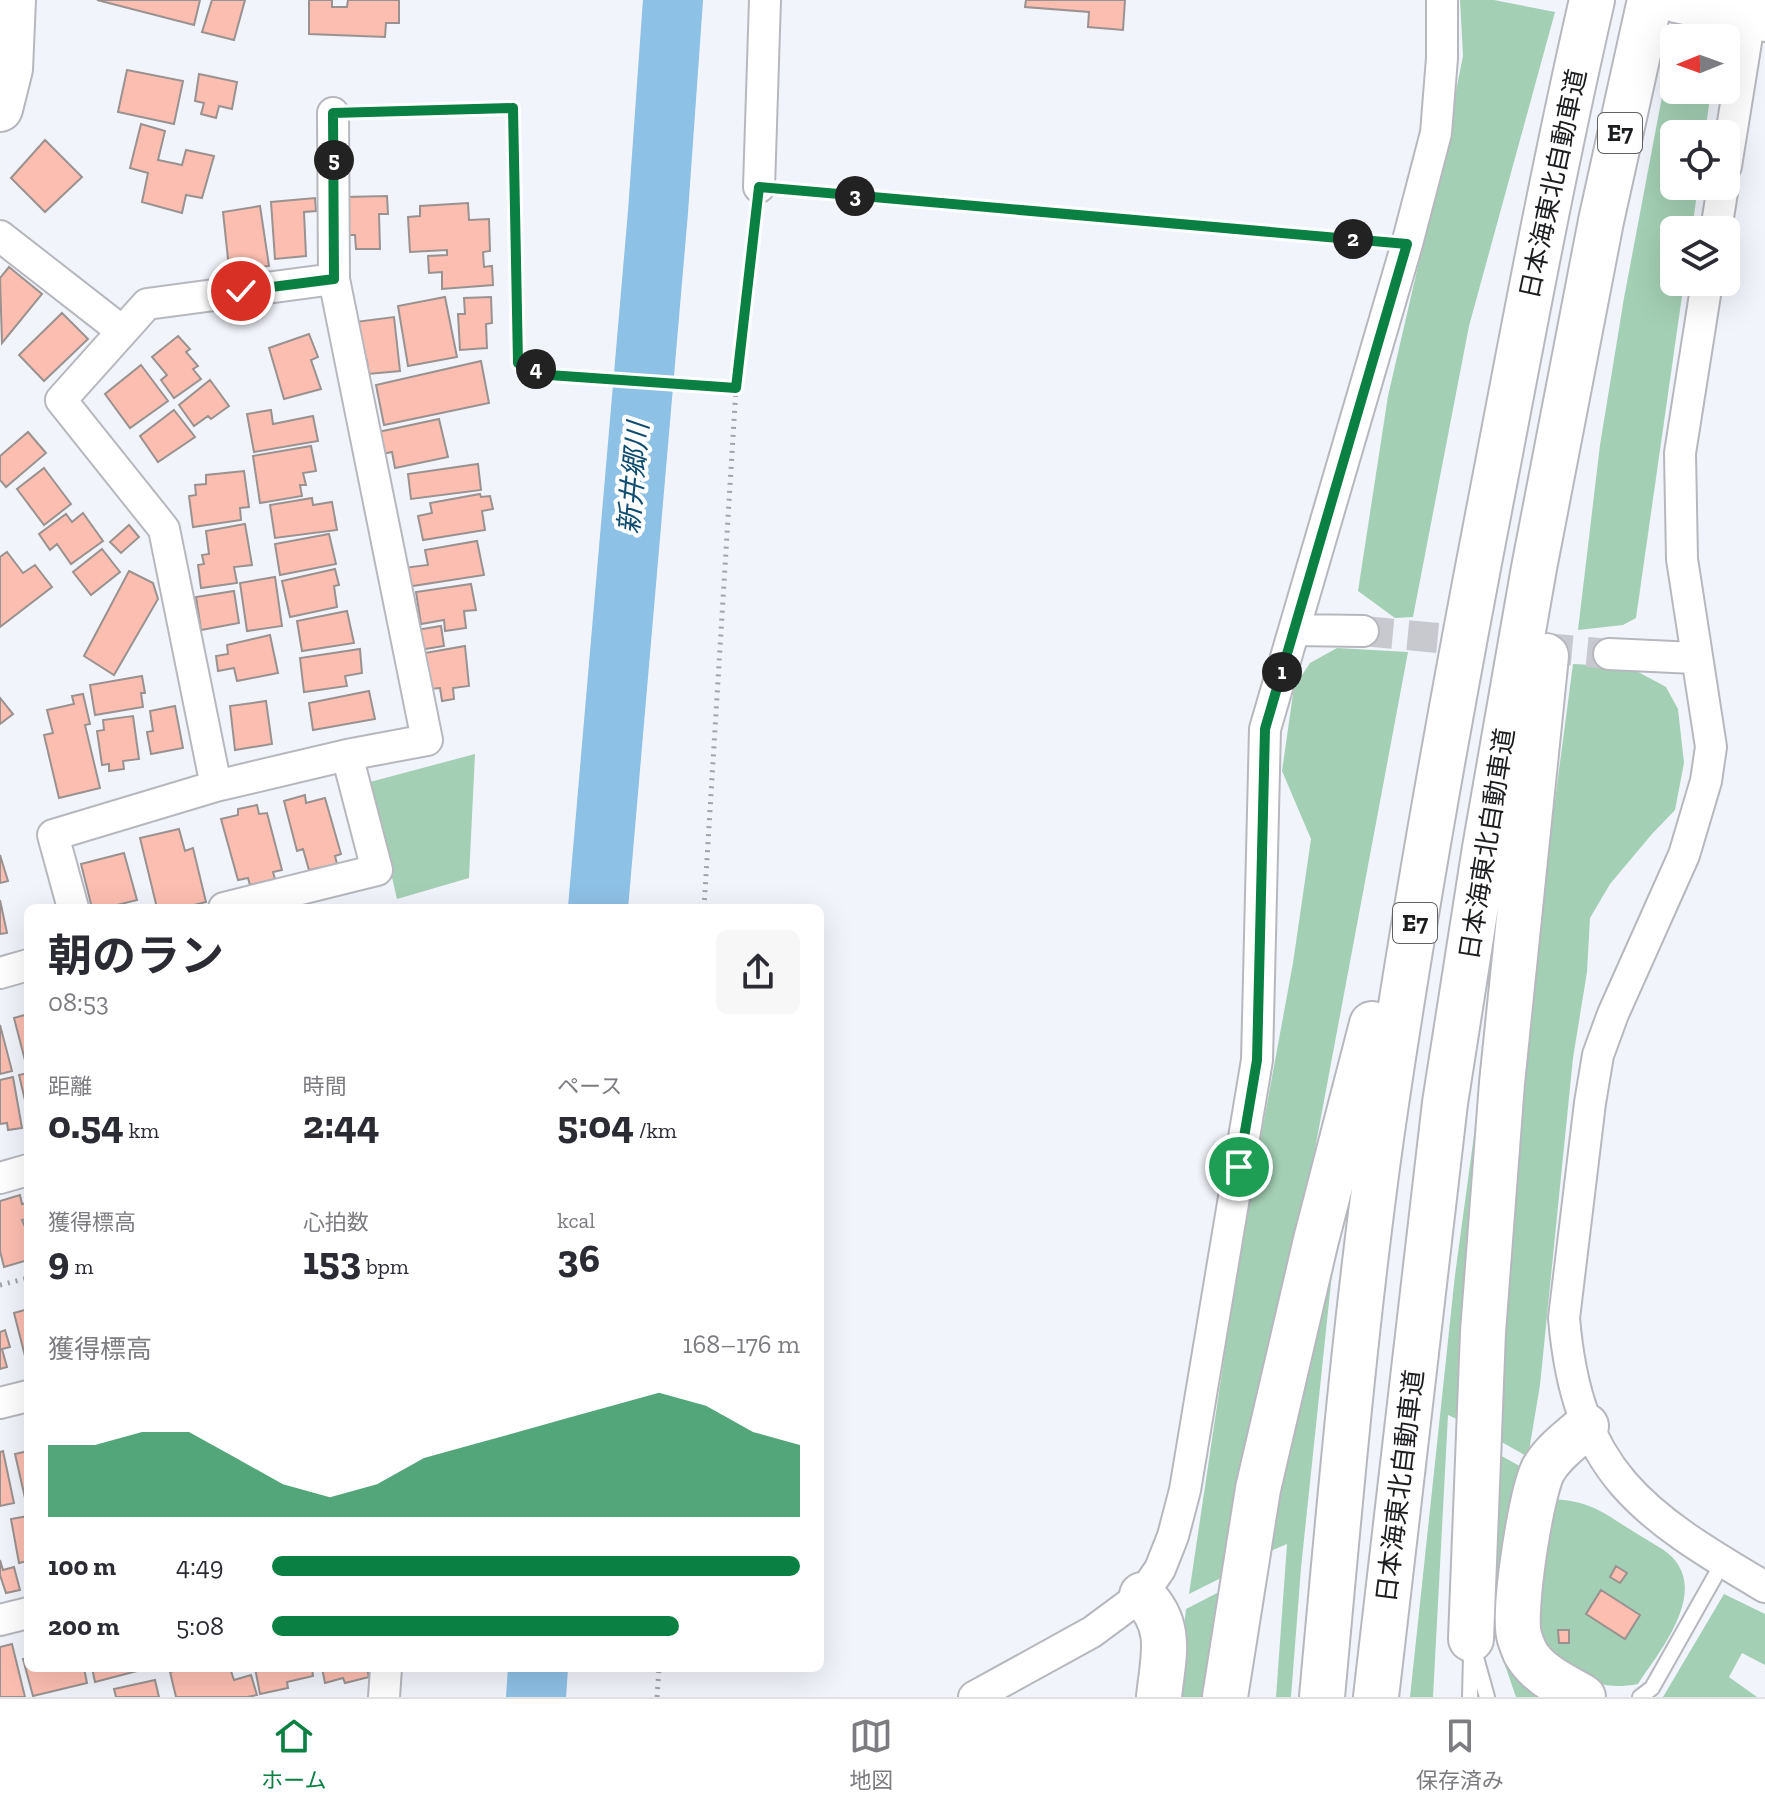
<!DOCTYPE html>
<html lang="ja">
<meta charset="utf-8">
<style>
:root{--surface:#fff;--page:#f7f7f7;--text:#2b2b33;--muted:#7c7c81;--line:#e1e1e2;--accent:#0b8043}
body{margin:0;font-family:"Zilla Slab","Noto Sans JP",serif;background:var(--page);color:var(--text);height:100vh;display:flex;flex-direction:column;font-size:30px;white-space:nowrap}
*{box-sizing:border-box;margin:0}
p{font-size:26px;color:var(--muted)}
.icon{flex:none;width:44px;height:44px;fill:none;stroke:currentColor;stroke-width:2;stroke-linecap:round;stroke-linejoin:round}
.map{position:relative;flex:1;overflow:hidden}
.drawer{position:absolute;left:24px;top:904px;width:800px;height:768px;display:flex;flex-direction:column;background:var(--surface);border-radius:12px;box-shadow:0 8px 32px #0002}
.drawer>*{flex:none}
.needle{width:52px;rotate:269deg}
.tools{position:absolute;left:1660px;top:24px;display:grid;gap:16px}
.tools a{display:grid;place-items:center;width:80px;height:80px;border-radius:12px;background:var(--surface);box-shadow:0 8px 32px #0002;font-size:40px}
.pin{position:absolute;display:grid;place-items:center;width:68px;height:68px;color:#fff;margin:-34px;border:4px solid #fff;border-radius:50%;box-shadow:0 2px 8px #0007}
.km{position:absolute;width:40px;height:40px;margin:-20px;border-radius:50%;background:#222;color:#fff;font-size:22px;line-height:40px;text-align:center}
.round{display:grid;place-items:center;flex:none;width:84px;height:84px;border-radius:12px;background:var(--page)}
.overview{display:flex;align-items:center;justify-content:space-between;height:136px;padding:0 24px}
h1{font-size:44px;font-weight:700;line-height:60px}
.metrics{display:grid;grid-template-columns:repeat(3,1fr);gap:12px;height:136px;padding:8px 24px}
.metrics div{display:grid;align-content:center}
.metrics b{font-size:40px;font-weight:700}
.metrics small{font-size:22px;font-weight:400}
.metrics p{font-size:22px}
.chart{height:224px;padding:16px 24px}
.chart p{display:flex;justify-content:space-between}
.chart svg{width:100%;height:144px;margin-top:8px;fill:var(--accent);opacity:.7}
ul{padding:0 24px;list-style:none;font-size:26px}
li{display:grid;grid-template-columns:128px 96px 1fr;align-items:center;height:60px}
li i{height:20px;border-radius:10px;background:var(--accent)}
.dock{display:flex;justify-content:space-around;align-items:center;height:112px;border-top:2px solid var(--line);background:var(--surface);font-size:22px;color:var(--muted)}
.dock a{display:grid;justify-items:center;gap:4px}
.dock .on{color:var(--accent)}
.map>svg:first-child{display:block}
.green{fill:#a3cfb4}
.lines{fill:none;stroke-linecap:round;stroke-linejoin:round}
.river{stroke:#8ec1e6;stroke-width:60}
.building{fill:#fcbeb1;stroke:#999290;stroke-width:2}
.minor-tunnel{stroke:#c7c9cf;stroke-width:30;stroke-dasharray:30 15;stroke-linecap:butt}
.service-casing{stroke:#b6b8be;stroke-width:18}
.minor-casing{stroke:#b6b8be;stroke-width:34}
.primary-casing{stroke:#b6b8be;stroke-width:48}
.motorway-casing{stroke:#b6b8be;stroke-width:48}
.path{stroke:#a3a4a9;stroke-width:5;stroke-dasharray:2 6;stroke-linecap:butt}
.service{stroke:#fff;stroke-width:14}
.minor{stroke:#fff;stroke-width:30}
.primary{stroke:#fff;stroke-width:44}
.motorway{stroke:#fff;stroke-width:44}
.route-casing{stroke:#fff;stroke-width:16}
.route{stroke:#0b8043;stroke-width:10}
.labels{text-anchor:middle;stroke-width:8;stroke-linejoin:round;paint-order:stroke}
.shield{fill:#fff;stroke:#606162;stroke-width:2}
.shield-label{font-size:24px;font-weight:bold;fill:#1c1d1f}
.street-label{font-size:26px;fill:#1c1d1f;stroke:#fff}
.water-label{font-size:28px;font-style:italic;fill:#0f4d70;stroke:#fff}
</style>
<div class="map">
<svg width="1765" height="1697" viewBox="0 0 1765 1697">
<rect width="100%" height="100%" fill="#f2f4fb"/>
<path class="green" d="M1460,0H1494L1555,12L1469,326L1413,617L1395,618L1358,591L1388,396L1440,171L1463,56Z
M1674,33L1684,38H1674V90H1711L1705,134H1674V186H1698L1692,230H1674V282H1684L1636,618L1623,625L1578,630L1600,445L1624,298Z
M1337,648L1408,652L1309,1181L1223,1577L1189,1594L1240,1251L1293,963L1311,839L1282,771L1294,687L1310,663Z
M1573,664L1629,667L1666,687L1678,709L1684,763L1675,810L1652,834L1610,884L1590,918L1587,972L1573,1058L1540,1385L1528,1457L1498,1440L1516,1160L1535,952Z
M475,754L469,878L397,899L370,782Z
M1480,1091L1461,1421L1448,1415L1433,1697H1410L1455,1275Z
M1335,1245L1301,1568L1291,1697H1276L1287,1544L1266,1553Z
M1498,1454L1525,1469L1508,1604L1559,1697H1516L1499,1648L1492,1610Z
M1552,1499C1589,1501 1601,1511 1631,1530C1644,1539 1662,1547 1672,1557C1708,1594 1659,1652 1638,1684C1591,1693 1575,1671 1541,1642L1535,1612Z
M1219,1592L1204,1697H1176L1186,1609Z
M1724,1594L1765,1614V1665L1742,1653L1729,1677L1757,1697H1663Z"/>
<g class="lines">
<path class="river" d="M598,908L658,212L673,0
M536,1697L538,1668"/>
</g>
<path class="building" d="M97,0H200L194,25Z
M212,0H245L234,40L202,32Z
M309,0H332V7H347L348,0H399V23H386L385,37L309,34Z
M1026,0H1125L1123,30L1088,27L1089,12L1025,7Z
M127,70L183,81L174,124L118,112Z
M199,74L237,82L232,109L219,106L216,118L201,114L204,103L195,101Z
M141,124L165,131L158,160L182,165L186,150L214,156L202,198L186,195L182,213L142,202L148,173L130,168Z
M45,140L82,177L45,212L11,178Z
M387,196L388,214H379L380,249H356L355,235H345V197Z
M315,198L316,211L304,212L306,256L275,259L271,202Z
M468,203L469,220L489,219L490,251L483,252L484,267L492,266L493,285L442,289V272L429,273L428,256L447,255V250L410,252L408,217L420,216V206Z
M260,206L269,266L244,269L246,285L231,287L223,212Z
M9,267L42,294L2,343L0,278Z
M445,297L457,357L408,366L398,306Z
M491,297L492,323L486,324L487,348L460,350L458,314H465L464,298Z
M62,313L88,339L44,381L19,355Z
M394,317L400,371L368,374L367,360L359,361L355,322Z
M309,334L318,357L311,360L321,389L284,399L269,348Z
M178,336L190,349L186,352L198,366L193,369L201,379L174,398L161,380L167,375L152,357Z
M481,361L489,403L384,425L376,385Z
M141,365L168,401L130,428L105,394Z
M210,380L229,406L211,419L208,416L194,426L179,405Z
M174,410L195,437L158,462L140,436Z
M271,410L273,424L313,416L318,441L254,452L247,414Z
M439,419L448,457L395,468L392,452L382,454L378,432Z
M28,432L46,453L6,487L0,480V456Z
M311,446L316,471L303,473L306,485H300L302,496L260,503L253,456Z
M478,464L481,490L411,499L408,474Z
M44,468L71,504L44,525L17,489Z
M244,471L249,507L240,508L241,520L193,527L189,496L196,495L195,485L206,484V475Z
M480,494L481,497L490,496L493,509L482,511L485,530L423,540L418,516L432,513L430,503Z
M312,498L313,505L332,502L337,530L275,538L270,505Z
M83,513L103,541L71,564L57,544L50,550L39,534L66,514L72,522Z
M245,524L252,565L234,567L237,583L201,588L198,565L204,564L202,555L209,554L206,531Z
M129,525L139,537L121,553L110,542Z
M329,534L336,564L280,575L275,544Z
M477,541L484,575L406,587L403,568L428,565L425,550Z
M102,549L120,572L91,595L73,572Z
M7,552L23,573L35,565L52,587L0,627V557Z
M335,569L339,585L334,586L337,607L290,617L282,581Z
M129,571L153,583L158,599L114,675L84,656Z
M275,577L282,626L247,631L240,583Z
M471,584L476,610L464,611L466,628L445,631L444,620L421,624L416,592Z
M234,591L239,623L201,630L196,597Z
M347,611L354,643L302,651L297,621Z
M441,626L444,646L419,650L416,630Z
M270,635L278,673L237,681L234,668L218,671L216,656L228,654L227,645Z
M465,646L469,686L453,688L454,699L442,701L440,688L429,689L425,653Z
M360,649L362,673L345,676L347,686L304,692L300,658Z
M142,676L145,693H141L143,707L95,715L90,685Z
M369,691L375,719L313,730L309,703Z
M83,694L90,724L85,725L100,788L59,798L44,735L53,733L47,710L74,704L72,696Z
M0,698L13,714L0,724Z
M266,701L272,744L235,750L230,706Z
M175,706L183,748L151,754L147,732L153,731L150,711Z
M133,716L139,759L123,761L124,769L109,771V764L102,765L97,731L104,730L103,720Z
M305,795L306,803L325,798L341,854L335,856L337,864L309,870L303,849L297,851L284,801Z
M257,805L259,814L267,813L282,870L273,872L275,879L250,885L248,878L238,880L221,819L238,815V809Z
M179,829L185,851L193,848L206,902L182,908H157L140,838Z
M124,853L137,900L105,908H92L81,864Z
M0,855L8,881L0,883Z
M0,900L7,933L0,934Z
M28,1014V1068H27L14,1018Z
M0,1025L12,1071L0,1074Z
M28,1073V1113L19,1075Z
M13,1077L22,1128L8,1130L7,1123L0,1124V1080Z
M20,1195L22,1204L28,1203V1219L22,1220L28,1234V1260L4,1267L0,1251V1201Z
M28,1309V1355L25,1356L14,1313Z
M5,1330L10,1347L2,1349L7,1367L0,1369V1332Z
M3,1451L14,1503L0,1506V1452Z
M28,1451V1497L25,1498L15,1454Z
M26,1509H28V1561L19,1563L11,1519L28,1516Z
M0,1560L3,1570L14,1567L20,1590L6,1593L0,1575Z
M1616,1566L1627,1573L1620,1583L1610,1577Z
M1601,1590L1640,1615L1625,1639L1586,1614Z
M1558,1630H1569V1643H1559Z
M12,1644L25,1697H0V1647Z
M28,1658V1668H84L87,1683L33,1696L23,1659Z
M92,1668H136L137,1671L95,1682Z
M184,1668H230L234,1680L251,1675L257,1695L247,1697H176L170,1672Z
M255,1668H312L313,1676L287,1682L288,1688L260,1694Z
M322,1668H367L369,1677L345,1683L343,1678L325,1683Z
M155,1680L159,1697H116L114,1689Z"/>
<g class="lines">
<path class="minor-tunnel" d="M1363,631L1609,654"/>
<g class="service-casing">
<path id="service" d="M1472,1643L1487,1697
M1470,1697L1471,1656
M1640,1697L1652,1688L1723,1562"/>
</g>
<g class="minor-casing">
<path id="minor" d="M1726,166L1750,17L1748,0
M759,187L765,0
M1716,230L1723,186
M0,236L122,331
M1707,282L1680,453L1682,559L1711,747L1706,781L1684,855L1613,1014L1598,1055L1590,1103L1564,1318C1577,1472 1641,1514 1765,1587
M1295,630L1363,631
M1609,654L1695,658
M216,786L164,529L61,400L147,304L334,279
M73,908L53,835L216,786L347,755L427,740L334,279L333,113
M224,908L377,870L347,755
M0,973L28,965
M0,1178L28,1170
M0,1403L28,1396
M0,1620L28,1613
M384,1697L386,1668
M974,1697L1092,1632L1142,1595L1160,1569L1173,1536L1185,1490L1257,1060L1265,729L1407,244L1436,133L1442,58V0"/>
</g>
<g class="primary-casing">
<path id="primary" d="M1676,0L1765,19
M0,109L10,69L13,0"/>
</g>
<g class="motorway-casing">
<path id="motorway" d="M1142,1595C1174,1626 1163,1657 1159,1697
M1471,1639L1483,1332L1502,1083L1546,656
M1225,1697L1258,1489L1316,1240L1372,1024
M1322,1697C1339,1511 1355,1324 1381,1138C1413,916 1453,695 1496,474C1526,316 1556,157 1592,0
M1376,1697L1445,1103L1485,848L1534,568L1601,221L1650,0
M1583,1697C1562,1685 1537,1674 1525,1652C1523,1647 1520,1640 1519,1635C1513,1609 1531,1494 1543,1470C1553,1452 1571,1440 1586,1426"/>
</g>
<path class="path" d="M362,112L513,108L518,363L549,375L736,388
M789,190L1377,242
M704,908L736,388L756,215
M0,1285L28,1278
M657,1697L659,1668"/>
<use href="#service" class="service"/>
<use href="#minor" class="minor"/>
<use href="#primary" class="primary"/>
<use href="#motorway" class="motorway"/>
</g>
<g class="lines">
<g class="route-casing">
<path id="route" d="M241,291L334,279L333,113L513,108L518,363L549,375L736,388L759,187L1407,244L1265,729L1257,1060L1239,1167"/>
</g>
<use href="#route" class="route"/>
</g>
<g class="labels">
<g class="shield">
<rect x="1598" y="113" width="44" height="40" rx="6"/>
<rect x="1393" y="903" width="44" height="40" rx="6"/>
</g>
<g class="shield-label">
<text x="1620" y="141">E7</text>
<text x="1415" y="931">E7</text>
</g>
<g class="street-label">
<text transform="translate(1553 184) rotate(-78)" y="9">日本海東北自動車道</text>
<text transform="translate(1487 844) rotate(-81)" y="9">日本海東北自動車道</text>
<text transform="translate(1400 1486) rotate(-83)" y="9">日本海東北自動車道</text>
</g>
<g class="water-label">
<text transform="translate(633 478) rotate(-85)" y="10">新井郷川</text>
</g>
</g>
</svg>
<div class="tools">
<a><svg class="needle" viewBox="-14 -14 28 28"><path d="M0-13l5 13h-10z" fill="#e53935"/><path d="M0 13l5-13h-10z" fill="#7c7c81"/></svg></a>
<a><svg class="icon" aria-label="locate" viewBox="0 0 24 24"><circle cx="12" cy="12" r="6"/><path d="M12 2v4M12 18v4M2 12h4M18 12h4"/></svg></a>
<a><svg class="icon" aria-label="layers" viewBox="0 0 24 24"><path d="M12 4l9 5-9 5-9-5zM3 14l9 5 9-5"/></svg></a>
</div>
<div class="pin" style="left:1239px;top:1167px;background:#1e9e55"><svg class="icon" aria-label="arrive" viewBox="0 0 24 24"><path d="M6 21V4h12l-3 4 3 4H6"/></svg></div>
<div class="pin" style="left:241px;top:291px;background:#d93025"><svg class="icon" aria-label="check" viewBox="0 0 24 24"><path d="M5 12l5 5 9-10"/></svg></div>
<b class="km" style="left:1282px;top:672px">1</b>
<b class="km" style="left:1353px;top:239px">2</b>
<b class="km" style="left:855px;top:196px">3</b>
<b class="km" style="left:536px;top:369px">4</b>
<b class="km" style="left:334px;top:160px">5</b>
<section class="drawer">
<div class="overview"><div><h1>朝のラン</h1><p>08:53</p></div><a class="round"><svg class="icon" aria-label="share" viewBox="0 0 24 24"><path d="M12 15V3M7 8l5-5 5 5M5 13v7h14v-7"/></svg></a></div>
<div class="metrics">
<div><p>距離</p><b>0.54<small> km</small></b></div>
<div><p>時間</p><b>2:44</b></div>
<div><p>ペース</p><b>5:04<small> /km</small></b></div>
</div>
<div class="metrics">
<div><p>獲得標高</p><b>9<small> m</small></b></div>
<div><p>心拍数</p><b>153<small> bpm</small></b></div>
<div><p>kcal</p><b>36</b></div>
</div>
<div class="chart"><p><span>獲得標高</span>168–176 m</p>
<svg viewBox="0 0 160 44" preserveAspectRatio="none"><path d="M0 44V22L10 22L20 18L30 18L40 26L50 34L60 38L70 34L80 26L90 22L100 18L110 14L120 10L130 6L140 10L150 18L160 22V44z"/></svg>
</div>
<ul>
<li><b>100 m</b>4:49<i style="width:100%"></i></li>
<li><b>200 m</b>5:08<i style="width:77%"></i></li>
</ul>
</section>
</div>
<nav class="dock">
<a class="on"><svg class="icon" aria-label="home" viewBox="0 0 24 24"><path d="M3 11l9-7 9 7M6 9v11h12V9"/></svg>ホーム</a>
<a><svg class="icon" aria-label="map" viewBox="0 0 24 24"><path d="M3 6l6-2 6 2 6-2v14l-6 2-6-2-6 2zM9 4v14M15 6v14"/></svg>地図</a>
<a><svg class="icon" aria-label="saved" viewBox="0 0 24 24"><path d="M7 4h10v16l-5-4-5 4z"/></svg>保存済み</a>
</nav>
